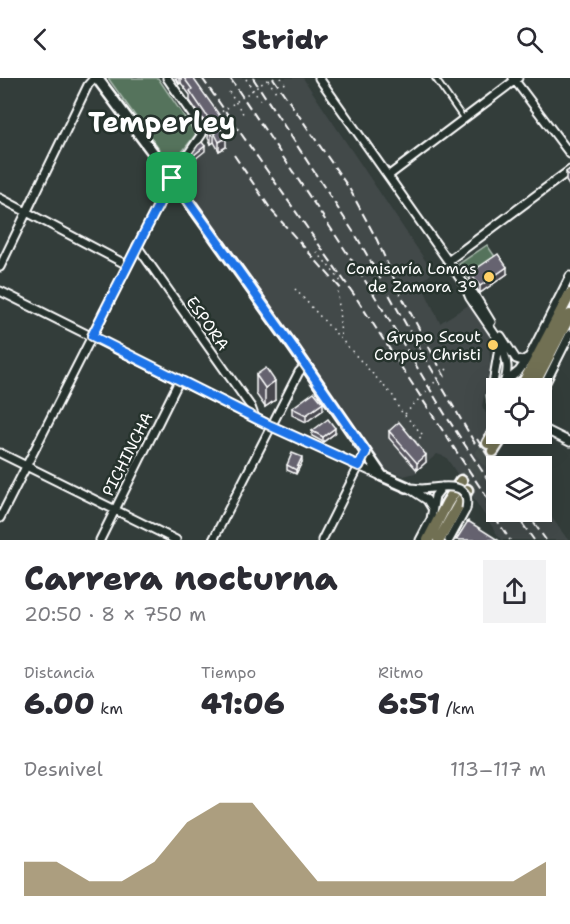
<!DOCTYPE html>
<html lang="es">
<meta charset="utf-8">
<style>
:root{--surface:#fff;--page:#f2f2f3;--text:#2b2b33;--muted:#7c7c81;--accent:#8a764a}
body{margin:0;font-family:"Shantell Sans",sans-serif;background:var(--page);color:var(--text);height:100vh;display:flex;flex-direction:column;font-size:22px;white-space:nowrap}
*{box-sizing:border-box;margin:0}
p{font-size:20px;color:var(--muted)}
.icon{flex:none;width:33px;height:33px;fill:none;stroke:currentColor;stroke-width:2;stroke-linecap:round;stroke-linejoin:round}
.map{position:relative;height:462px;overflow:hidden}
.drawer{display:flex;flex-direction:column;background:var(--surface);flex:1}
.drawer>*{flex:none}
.controls{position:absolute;left:486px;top:300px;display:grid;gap:12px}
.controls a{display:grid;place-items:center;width:66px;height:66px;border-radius:0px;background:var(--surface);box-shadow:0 6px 24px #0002;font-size:30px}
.pin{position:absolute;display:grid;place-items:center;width:51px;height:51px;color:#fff;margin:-26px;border-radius:12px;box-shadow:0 3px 9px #0006}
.round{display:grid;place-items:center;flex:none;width:63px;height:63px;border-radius:0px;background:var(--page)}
.summary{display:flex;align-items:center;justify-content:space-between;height:102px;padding:0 24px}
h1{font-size:33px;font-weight:800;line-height:45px}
.figures{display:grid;grid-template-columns:repeat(3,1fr);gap:9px;height:102px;padding:6px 24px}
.figures div{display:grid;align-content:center}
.figures b{font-size:30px;font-weight:800}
.figures small{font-size:16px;font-weight:400}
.figures p{font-size:16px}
.chart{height:168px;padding:12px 24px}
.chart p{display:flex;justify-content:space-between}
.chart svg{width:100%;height:108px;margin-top:6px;fill:var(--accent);opacity:.7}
header{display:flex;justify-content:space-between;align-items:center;height:78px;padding:0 24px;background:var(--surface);font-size:27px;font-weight:800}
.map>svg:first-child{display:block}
.built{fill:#42494a}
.green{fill:#55735c;stroke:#aab9ae;stroke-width:1.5}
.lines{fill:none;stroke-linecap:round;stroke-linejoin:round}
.primary-tunnel{stroke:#47504e;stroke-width:10;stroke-dasharray:10 5;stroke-linecap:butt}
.service-casing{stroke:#fff;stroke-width:8}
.minor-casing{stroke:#fff;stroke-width:11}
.tertiary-casing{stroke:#fff;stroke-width:14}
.primary-casing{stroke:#fff;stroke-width:15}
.path{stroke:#fff;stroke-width:1.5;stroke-dasharray:1.5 4.5;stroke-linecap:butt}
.service{stroke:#26332d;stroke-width:4}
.minor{stroke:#26332d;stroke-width:7}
.tertiary{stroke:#26332d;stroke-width:9}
.primary{stroke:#716f52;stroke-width:10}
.rail{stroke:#fff;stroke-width:2;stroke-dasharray:9 4.5;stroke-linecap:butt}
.minor-bridge-casing{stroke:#fff;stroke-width:11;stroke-linecap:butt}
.path-bridge{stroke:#fff;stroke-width:1.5;stroke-dasharray:1.5 4.5;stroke-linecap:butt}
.minor-bridge{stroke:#26332d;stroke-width:7}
.wall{fill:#585660;stroke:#fff;stroke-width:1.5}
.shaded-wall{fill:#47464e;stroke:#fff;stroke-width:1.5}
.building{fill:#666470;stroke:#fff;stroke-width:1.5}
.route-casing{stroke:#fff;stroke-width:12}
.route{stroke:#1a73e8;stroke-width:8}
.poi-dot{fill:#ffd166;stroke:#26332d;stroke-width:2}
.labels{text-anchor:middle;stroke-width:5;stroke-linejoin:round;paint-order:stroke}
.poi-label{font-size:16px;fill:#fff;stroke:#26332d;text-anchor:end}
.street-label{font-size:16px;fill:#fff;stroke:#26332d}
.town-label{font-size:28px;font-weight:bold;fill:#fff;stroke:#26332d}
</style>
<header><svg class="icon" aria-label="back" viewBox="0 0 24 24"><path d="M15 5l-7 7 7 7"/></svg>Stridr<svg class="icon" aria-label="search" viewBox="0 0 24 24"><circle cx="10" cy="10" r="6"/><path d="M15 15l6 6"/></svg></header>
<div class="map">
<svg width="570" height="462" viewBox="0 0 570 462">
<rect width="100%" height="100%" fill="#333d3a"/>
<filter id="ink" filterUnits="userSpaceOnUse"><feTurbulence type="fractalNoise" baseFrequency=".0167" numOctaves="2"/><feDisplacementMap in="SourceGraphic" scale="12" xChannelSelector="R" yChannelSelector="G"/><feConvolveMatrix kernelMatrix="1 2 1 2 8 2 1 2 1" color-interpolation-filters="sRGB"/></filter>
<g filter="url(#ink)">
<path class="built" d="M187,0H303L433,194L421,205L440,245L470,226L489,256L490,288L482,328L492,346L486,358L503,386L509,388H496V434H542V426L568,462H501L446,379L437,376L415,395L404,398L377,388L373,374L180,103L194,82L204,74L201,70L210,63L211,65L214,64L219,73V58L225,54Z"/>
<path class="green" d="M108,0H158L196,56L171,88Z
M487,167L498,183L470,202L459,186Z"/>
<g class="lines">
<path class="primary-tunnel" d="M461,403L488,365
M467,412L493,373"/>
<g class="service-casing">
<path id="service" d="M435,0L463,40"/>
</g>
<g class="minor-casing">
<path id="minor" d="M319,0L448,183L464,206L470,220L500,264L491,317L492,325L496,336
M513,0L570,76
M388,98L518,0
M0,120L127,187
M137,168L251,329L255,340
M448,183L570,92
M0,189L88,7L94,0
M467,209L474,216L491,244
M0,213L271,348L381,398
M501,258L516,281L522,283L527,280
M500,265C508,283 510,292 502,310
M504,305L519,293L529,279L570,198
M542,312L570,256
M542,350L570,364
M0,375L176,462
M407,409L427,422L432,430
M411,410L422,411L442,409
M0,440L172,100L202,56L203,52L167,0
M100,462L179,303
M213,462L299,294L306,287
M322,462L366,374
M420,462L431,441L435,418L442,409
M449,462L466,431"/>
</g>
<g class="tertiary-casing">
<path id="tertiary" d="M97,0L172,100L293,269L382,398L407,409"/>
</g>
<g class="primary-casing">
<path id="primary" d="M521,310L570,216
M532,310L570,237
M488,365L496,351
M493,373L504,356
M428,462L447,425L461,403
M439,462L467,412"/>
</g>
<path class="path" d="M281,0L287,9
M246,1L261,24
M268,2L278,17
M229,14L244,37
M317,174L340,202L338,215L341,260
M295,211L393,318L399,331L423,357L415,364
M405,336L447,291"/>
<use href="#service" class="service"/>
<use href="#minor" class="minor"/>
<use href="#tertiary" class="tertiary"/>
<use href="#primary" class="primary"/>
<path class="rail" d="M202,0L355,218L456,373L496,433
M230,0L336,158L373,215L446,338L496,414
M253,0L358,161L413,259L477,369
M273,0L349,110L377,162L402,219L445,299
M234,77L272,133L343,213
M477,361L496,391
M487,427L510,462
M514,434L534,462
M526,434L546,462"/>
<g class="minor-bridge-casing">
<path id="minor-bridge" d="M442,409C458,408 470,411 466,431"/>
</g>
<path class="path-bridge" d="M217,37L270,0"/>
<use href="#minor-bridge" class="minor-bridge"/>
</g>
<path class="wall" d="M175,0H193L225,54L223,55L226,69L219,73L214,64L211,66L208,60L209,50L190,23V17L181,5L179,6Z
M570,91V109L566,103V94Z
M470,195L507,196L480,215L470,202Z
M256,297L275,322L265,329L256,316Z
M292,330L323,332L306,344L292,337Z
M312,353L335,355L323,364L312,358Z
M389,353L426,384L417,392L389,360Z
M302,384L296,396L287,392V387Z"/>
<path class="shaded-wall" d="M179,0H181V5L179,6Z
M225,45V54L219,58V48Z
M214,54V64L211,66V56Z
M226,60V69L219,73V64Z
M205,68V73L194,82L185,95V90L194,77Z
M507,189V196L480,215V208Z
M275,303V322L265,329V310Z
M323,325V332L306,344V337Z
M335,350V355L323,364V359Z
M426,377V384L417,392V385Z
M302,379V384L296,396V392Z"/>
<path class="building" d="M184,0H193L225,45L219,48L226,60L219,64L214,54L211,56L208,51L211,49L210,46L211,44L190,13L192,11Z
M202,64L205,68L194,77L185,90L183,88L198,67Z
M570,91V99L566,94Z
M498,176L507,189L480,208L470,195Z
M266,290L275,303L265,310L256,297Z
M314,314L323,325L306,337L292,330Z
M328,341L335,350L323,359L312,353Z
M399,344L426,377L417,385L389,353Z
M292,375L302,379L296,392L287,387Z
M468,443L498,462H456Z"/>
</g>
<g class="lines" filter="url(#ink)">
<g class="route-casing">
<path id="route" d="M172,100L293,269L366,374L359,388L271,348L92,258Z"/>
</g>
<use href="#route" class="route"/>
</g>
<g class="poi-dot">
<circle cx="489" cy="199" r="6"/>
<circle cx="493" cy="267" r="6"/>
</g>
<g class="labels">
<g class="poi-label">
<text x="477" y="196">Comisaría Lomas<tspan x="477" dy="18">de Zamora 3°</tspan></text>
<text x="481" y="264">Grupo Scout<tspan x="481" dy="18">Corpus Christi</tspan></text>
</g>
<g class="street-label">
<text transform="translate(208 245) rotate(55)" y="6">ESPORA</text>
<text transform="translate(127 376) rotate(-63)" y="6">PICHINCHA</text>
</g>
<g class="town-label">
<text x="162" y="54">Temperley</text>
</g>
</g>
</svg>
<div class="controls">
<a><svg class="icon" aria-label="locate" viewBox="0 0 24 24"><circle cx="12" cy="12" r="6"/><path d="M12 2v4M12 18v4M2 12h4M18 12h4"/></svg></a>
<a><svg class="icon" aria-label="layers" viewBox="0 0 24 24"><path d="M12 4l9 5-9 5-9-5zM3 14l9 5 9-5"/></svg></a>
</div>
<div class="pin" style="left:172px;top:100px;background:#1e9e55"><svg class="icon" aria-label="arrive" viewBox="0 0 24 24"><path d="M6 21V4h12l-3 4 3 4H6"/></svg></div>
</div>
<section class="drawer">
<div class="summary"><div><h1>Carrera nocturna</h1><p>20:50 · 8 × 750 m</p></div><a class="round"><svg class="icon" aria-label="share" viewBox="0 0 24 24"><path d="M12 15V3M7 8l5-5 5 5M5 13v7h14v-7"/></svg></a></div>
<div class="figures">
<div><p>Distancia</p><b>6.00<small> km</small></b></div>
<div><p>Tiempo</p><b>41:06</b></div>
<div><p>Ritmo</p><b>6:51<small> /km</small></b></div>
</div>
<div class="chart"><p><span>Desnivel</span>113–117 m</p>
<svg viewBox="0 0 160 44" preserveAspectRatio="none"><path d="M0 44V30L10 30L20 38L30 38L40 30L50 14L60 6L70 6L80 22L90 38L100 38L110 38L120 38L130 38L140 38L150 38L160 30V44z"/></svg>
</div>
</section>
